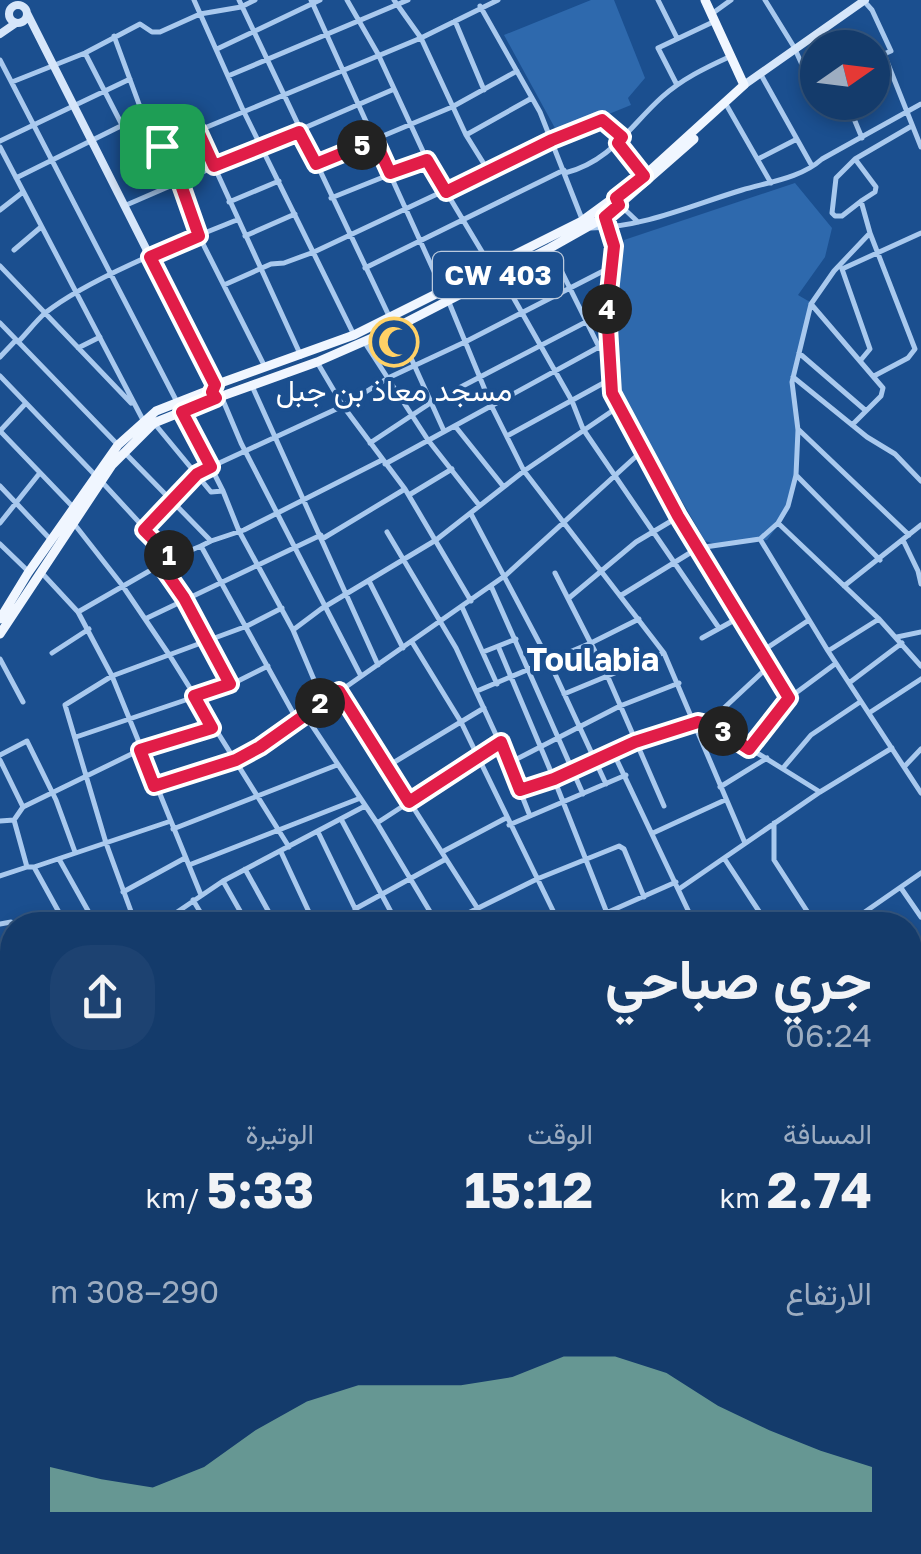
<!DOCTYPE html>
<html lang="ar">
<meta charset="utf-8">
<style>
:root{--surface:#143b6b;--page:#1d4271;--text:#f1f3f6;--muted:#9dadc1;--line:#33557e;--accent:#8abfa5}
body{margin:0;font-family:"Golos Text",Vazirmatn,sans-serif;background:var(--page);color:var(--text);direction:rtl;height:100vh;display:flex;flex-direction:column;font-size:38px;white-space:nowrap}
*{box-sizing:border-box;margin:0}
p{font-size:32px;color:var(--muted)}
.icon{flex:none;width:55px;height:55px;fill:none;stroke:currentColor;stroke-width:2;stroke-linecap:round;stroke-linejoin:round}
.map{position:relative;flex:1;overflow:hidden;direction:ltr}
.drawer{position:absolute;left:0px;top:912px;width:922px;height:642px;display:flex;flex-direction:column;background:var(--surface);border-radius:40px 40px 0 0;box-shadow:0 5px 15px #0003,0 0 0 2px var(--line);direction:rtl}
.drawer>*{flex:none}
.needle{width:65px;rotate:76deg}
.controls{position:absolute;left:800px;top:30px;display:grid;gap:20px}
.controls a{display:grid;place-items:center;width:90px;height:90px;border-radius:50%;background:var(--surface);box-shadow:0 5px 15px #0003,0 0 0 2px var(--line);font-size:50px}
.pin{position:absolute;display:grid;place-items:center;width:85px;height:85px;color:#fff;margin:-42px;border-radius:20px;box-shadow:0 5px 15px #0006}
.km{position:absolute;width:50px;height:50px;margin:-25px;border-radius:50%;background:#222;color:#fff;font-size:28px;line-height:50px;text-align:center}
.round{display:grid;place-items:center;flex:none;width:105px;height:105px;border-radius:40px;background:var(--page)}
.headline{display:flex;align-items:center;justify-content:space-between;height:170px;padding:0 50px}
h1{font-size:55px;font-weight:700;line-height:75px}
.stats{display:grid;grid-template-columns:repeat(3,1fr);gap:15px;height:170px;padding:10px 50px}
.stats div{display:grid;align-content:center}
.stats b{font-size:50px;font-weight:700}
.stats small{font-size:28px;font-weight:400}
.stats p{font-size:28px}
.chart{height:280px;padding:20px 50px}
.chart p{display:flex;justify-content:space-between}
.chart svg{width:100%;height:180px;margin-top:10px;fill:var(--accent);opacity:.7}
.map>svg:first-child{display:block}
.green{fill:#2e69ad}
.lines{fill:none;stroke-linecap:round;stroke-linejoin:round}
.street{stroke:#a9c9ee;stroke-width:5}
.secondary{stroke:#d6e6fa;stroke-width:8}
.primary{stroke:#f0f6ff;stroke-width:9}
.route-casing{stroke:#fff;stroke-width:20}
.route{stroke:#e11d48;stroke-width:12}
.labels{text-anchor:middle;stroke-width:8;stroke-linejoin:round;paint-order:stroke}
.shield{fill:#1b4f8f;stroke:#bbcadd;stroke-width:2.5}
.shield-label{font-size:28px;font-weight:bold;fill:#fff}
.poi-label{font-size:30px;fill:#fff;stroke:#1b4f8f}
.neighbourhood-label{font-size:32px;font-weight:bold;fill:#fff;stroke:#1b4f8f}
</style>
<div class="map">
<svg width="921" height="1554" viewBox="0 0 921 1554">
<rect width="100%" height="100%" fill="#1b4f8f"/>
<path class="green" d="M591,0H614L645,78L628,98L631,105L567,131L556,130L504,35Z
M795,183L832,228L825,257L798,295L810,302L790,382L797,430V476L789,510L767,540L718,545L705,541L616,387L611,318L624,240Z"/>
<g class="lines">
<path class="street" d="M194,0L243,110L354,335
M239,0L390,318
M311,0L442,289
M347,0L378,54L427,160L490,265
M394,0L421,38L466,135L489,172
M658,0L677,38
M765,0L794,47L814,91L818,92
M864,1L872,10L891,51L884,54L921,147
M480,6L540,112L582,219
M713,13L731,0
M455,21L484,90
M114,36L143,115L180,182L199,236L264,365
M217,49L320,0
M85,53L122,125
M0,60L177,402
M872,60L884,54
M760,73L812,166
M228,76L408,0
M12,82L85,53L140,24L152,32H160L200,14L241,7L255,0
M677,85L658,48L713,22
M847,102L862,138
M727,106L771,183
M198,131L301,356
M466,135L532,98
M0,141L130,79
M618,143L645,175
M0,147L143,420
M760,158L797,139
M855,159L836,178L832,213L835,216H842L860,202
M123,162L421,38L498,0
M316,164L452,107L517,71
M565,173C611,161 629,127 662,97C682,79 705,68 729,57
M16,178L143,115
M331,198L426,160
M229,202L279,181
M619,204L638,222
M124,206L392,90
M601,209C622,249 608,270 607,311C606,342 605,378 618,407L698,548L760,539L778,523L788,506L796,475L798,430L792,382L811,304L834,271L870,233L861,201L875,192L876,187L855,159L910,127
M0,210L23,192
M591,228C645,227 692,205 742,190C769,182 801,178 822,159L921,104
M870,233L915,349L908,358L874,376
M245,236L295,214
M550,248L599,347L607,354
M14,250L41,227
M0,266L131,403
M365,268L564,170
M842,269L870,349L860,361
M842,269L921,233
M500,274L572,401L583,429L719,628
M224,285L271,264L284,263L314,252L552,140L603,119L622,137
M448,300L492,407L524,471L664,653L745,843
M811,304L883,388L881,396L852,425
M0,323L118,445
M397,327L444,431
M18,342C27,333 35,322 45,313C91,277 182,242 237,220
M365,343L428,440L479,505
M78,348L100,337
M799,353L865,410
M0,357L16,340
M317,362L343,406L405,489L471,601
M0,376L95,475
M793,377L867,437L895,454L921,481
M252,386L378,665
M222,398L241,443L361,676
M183,412L223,491L239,531L293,630L323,701
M154,423L211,492L223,491
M455,426L503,486
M799,430L909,535
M0,431L73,507
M0,431L26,403
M507,436L609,380
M370,443L432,402L607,311
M126,454L211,541L201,546
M385,464L599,347
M796,475L880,560
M101,481L172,558
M0,486L51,540
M409,495L452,469
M471,514L549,661L606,784
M0,523L39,474
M778,523L879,619L921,666
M75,525L122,585L170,656L289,847
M144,530L202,471L343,406L388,378L465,342L613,266
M387,532L456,648L509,763L620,706L679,683
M322,539L405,489
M760,539L828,651L921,793
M903,540L918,571L921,584
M211,541L244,530L382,460
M0,544L30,573
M40,571L78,612L112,676L201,895
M555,573L607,675L664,806
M369,581L403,648
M491,586L583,794
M844,586L921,525
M620,596L698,548L789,698
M569,598L636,542L678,517
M462,607L497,684
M78,612L172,558L201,546L297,720
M145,619L321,535
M293,630L321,609L436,540L524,471L618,407
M897,637L921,632
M702,638L740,617
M412,642L461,722L560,925
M498,646L554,779C587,764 680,714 712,725L820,792L892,748
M828,651L879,619
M483,652L516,639
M761,652L809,620
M52,653L89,629
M0,659L23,702
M849,683L902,643
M230,685L268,666
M339,691L478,909
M477,691L591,643L639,619
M564,694L663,653
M869,713L921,679
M305,715L377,823L438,925
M709,722L769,666
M76,737L230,685L184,598L161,565
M749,749L789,698L835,664
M613,752L695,925
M0,755L27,741L56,800L75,852
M0,760L23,807L148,746L212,728
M509,763L530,816
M388,766L484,708
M904,767L921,749
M783,768L811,735L860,702
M154,786L236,759L260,747L506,575L643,450
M720,787L767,758
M520,790L554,779L607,913
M23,807L14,820L27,867H34L66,925
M341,819L398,925
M0,821L14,820
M377,823L500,743
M774,823V860L816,925
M509,825L626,775
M173,829L337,765
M318,832L363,925
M653,833L725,800
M281,852L315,925
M442,852L506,818
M724,858L768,925
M59,859L96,925
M189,865L358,799
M34,867L168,822
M245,869L276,925
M0,876L27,867
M223,881L248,925
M901,888L921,917
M679,889L820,792
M123,892L185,858
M193,900L208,925
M355,909L446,859
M471,912L478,925
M860,915L867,925
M0,924L11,922L13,925
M136,925L106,843L65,705L112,676L247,626L282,608
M158,925L223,881L365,806
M444,925L537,879L619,846L624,849L644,897
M579,925L676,882
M846,925L921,873
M910,988L921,980
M910,991L921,1008
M0,998L10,1020
M0,1097L12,1130
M0,1127L10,1124
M0,1199L12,1194
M0,1321L12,1314
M0,1398L12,1436
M2,1405L12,1398
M0,1444L12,1436
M0,1524L12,1516
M78,1542L84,1554
M492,1542L502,1554
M92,1554L112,1542"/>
<path class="secondary" d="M9 14a9 9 0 1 1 18 0a9 9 0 1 1-18 0Z
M27,13L215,385
M0,34L16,23
M744,85L865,0
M910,1393L921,1388
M255,1554L276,1542"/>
<path class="primary" d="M225,395L317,362L397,327L550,248L605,217L694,139
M218,399L212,394L215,385L354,335L582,221L645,175L744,85L705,0
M0,619L28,573L118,445L156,411L212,389
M0,634L112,465L154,423L216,398"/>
</g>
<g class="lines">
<g class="route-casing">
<path id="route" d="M602,120L622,137L618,143L644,176L616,198L619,205L605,217L614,246L607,311L612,393L678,516L789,698L749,749L712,725L698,722L635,742L554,779L520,790L501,742L409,802L339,691L260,747L236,760L154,786L140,750L212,728L194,696L230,684L184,598L161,565L172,558L144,530L197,474L211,467L182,412L216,398L212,392L215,385L150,257L199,236L180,182L162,146L198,131L214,166L299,132L316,164L375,140L390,173L427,160L446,192L552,140Z"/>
</g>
<use href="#route" class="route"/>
</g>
<defs>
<g id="mosque-ring" transform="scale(2.5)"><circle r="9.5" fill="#1b4f8f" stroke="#ffd166" stroke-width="1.5"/><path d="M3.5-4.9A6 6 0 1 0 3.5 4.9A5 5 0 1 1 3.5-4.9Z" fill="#ffd166"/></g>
</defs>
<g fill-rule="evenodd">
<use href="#mosque-ring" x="394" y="342"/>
</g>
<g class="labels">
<rect class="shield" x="433" y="252" width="130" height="46" rx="8"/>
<g class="shield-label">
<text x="498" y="285">CW 403</text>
</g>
<g class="poi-label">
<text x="394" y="401">مسجد معاذ بن جبل</text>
</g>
<g class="neighbourhood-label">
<text x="593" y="671">Toulabia</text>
</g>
</g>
</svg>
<div class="controls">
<a><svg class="needle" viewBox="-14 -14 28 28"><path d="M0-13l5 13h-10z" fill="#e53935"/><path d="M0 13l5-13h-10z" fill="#9dadc1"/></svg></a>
</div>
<div class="pin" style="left:162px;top:146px;background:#1e9e55"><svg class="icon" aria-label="arrive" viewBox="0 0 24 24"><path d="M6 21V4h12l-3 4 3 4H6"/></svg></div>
<b class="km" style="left:169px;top:555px">1</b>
<b class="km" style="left:320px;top:703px">2</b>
<b class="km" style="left:723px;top:731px">3</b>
<b class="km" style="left:607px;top:309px">4</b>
<b class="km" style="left:362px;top:145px">5</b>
<section class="drawer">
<div class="headline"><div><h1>جري صباحي</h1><p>06:24</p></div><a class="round"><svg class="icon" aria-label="share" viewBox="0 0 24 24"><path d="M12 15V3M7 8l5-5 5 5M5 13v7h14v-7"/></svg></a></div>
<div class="stats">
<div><p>المسافة</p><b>2.74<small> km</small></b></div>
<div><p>الوقت</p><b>15:12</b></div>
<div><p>الوتيرة</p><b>5:33<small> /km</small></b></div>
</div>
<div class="chart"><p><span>الارتفاع</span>290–308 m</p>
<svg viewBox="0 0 160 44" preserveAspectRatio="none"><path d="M0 44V33L10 36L20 38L30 33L40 24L50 17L60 13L70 13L80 13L90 11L100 6L110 6L120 10L130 18L140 24L150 29L160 33V44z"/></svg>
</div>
</section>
</div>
